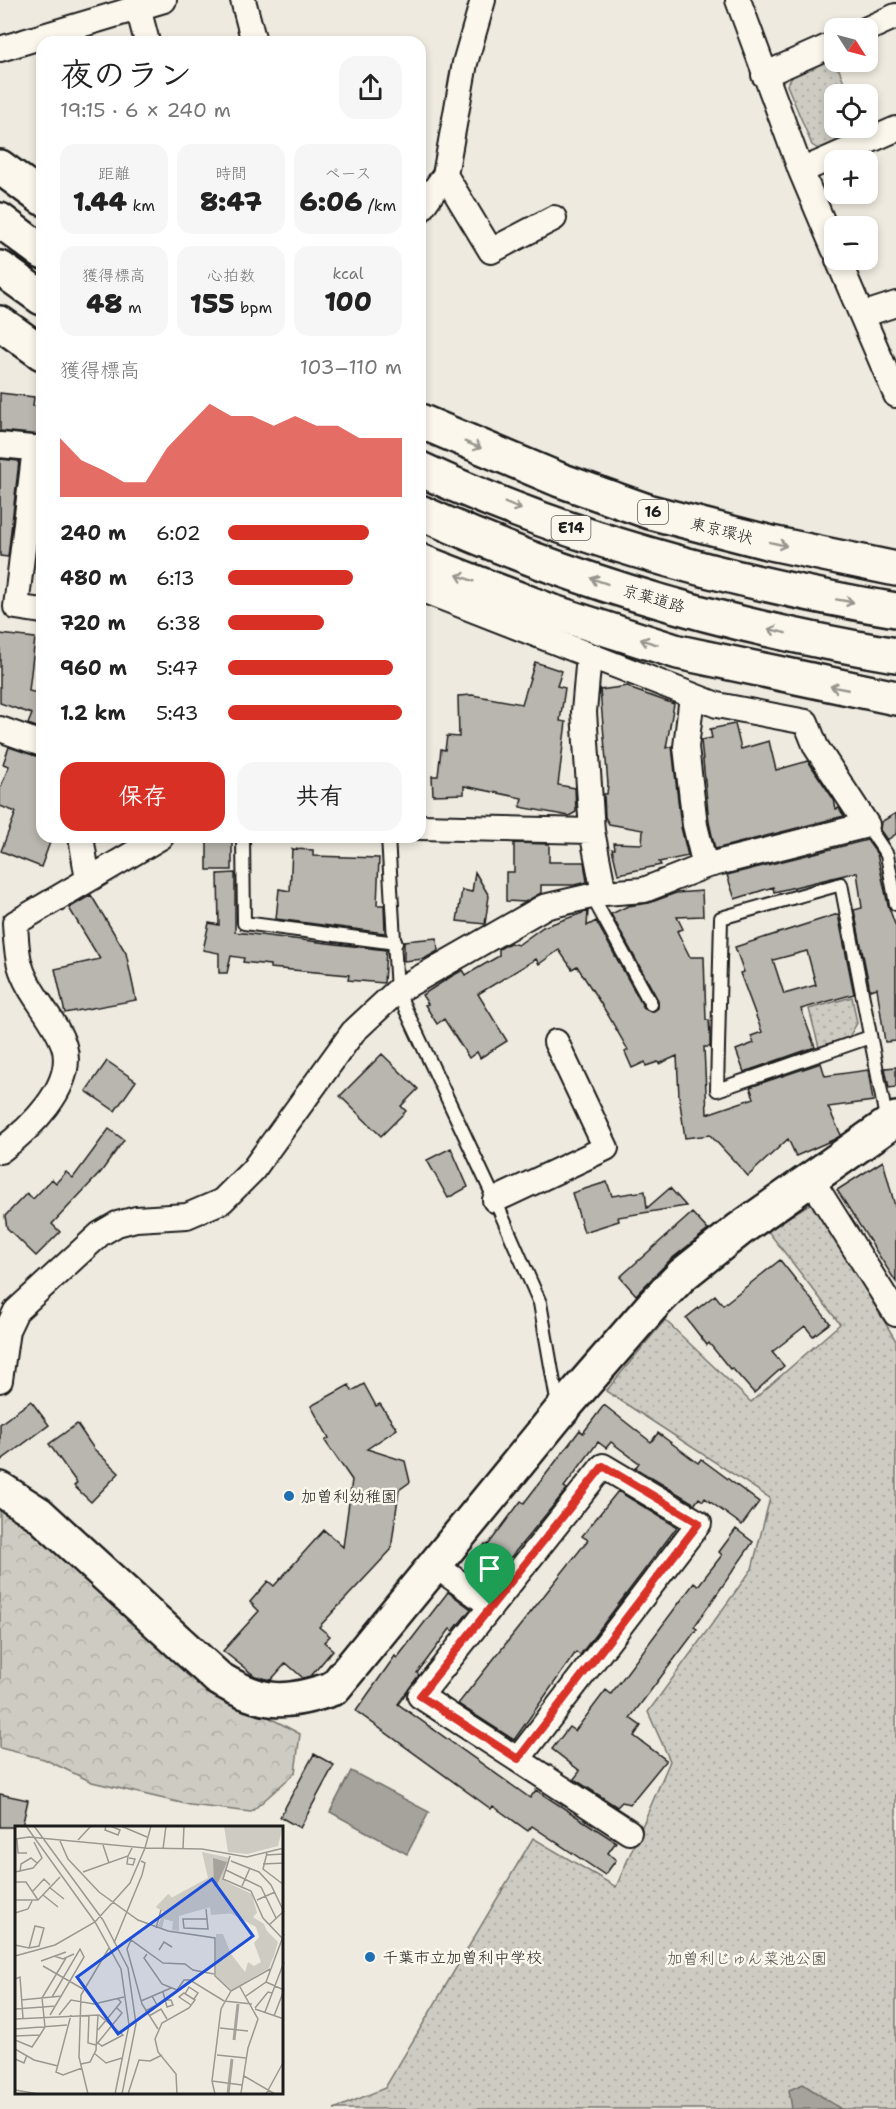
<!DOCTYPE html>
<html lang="ja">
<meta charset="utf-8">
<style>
:root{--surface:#fff;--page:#f6f6f6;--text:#222;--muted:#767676;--accent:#d93025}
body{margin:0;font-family:"Shantell Sans","Klee One",sans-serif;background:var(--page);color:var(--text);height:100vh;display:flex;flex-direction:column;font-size:22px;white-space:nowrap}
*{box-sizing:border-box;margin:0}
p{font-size:20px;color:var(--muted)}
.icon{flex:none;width:33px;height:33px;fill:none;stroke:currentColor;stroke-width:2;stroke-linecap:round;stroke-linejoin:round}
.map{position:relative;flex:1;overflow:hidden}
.details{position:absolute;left:36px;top:36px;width:390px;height:807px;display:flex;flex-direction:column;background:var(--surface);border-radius:18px;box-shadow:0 3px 9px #0003}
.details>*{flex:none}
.needle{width:39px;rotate:126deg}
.tools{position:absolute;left:824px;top:18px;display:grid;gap:12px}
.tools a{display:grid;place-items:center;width:54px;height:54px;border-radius:12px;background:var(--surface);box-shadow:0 3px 9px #0003;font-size:30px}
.pin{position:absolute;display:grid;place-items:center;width:51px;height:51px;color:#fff;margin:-62px -26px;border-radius:50% 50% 50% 0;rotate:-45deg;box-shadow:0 0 6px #0007}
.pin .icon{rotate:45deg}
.round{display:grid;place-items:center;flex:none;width:63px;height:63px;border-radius:18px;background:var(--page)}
.headline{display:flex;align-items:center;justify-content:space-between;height:102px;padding:0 24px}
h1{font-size:33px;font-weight:800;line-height:45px}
.stats{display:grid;grid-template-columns:repeat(3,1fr);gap:9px;height:102px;padding:6px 24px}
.stats div{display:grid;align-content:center;border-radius:15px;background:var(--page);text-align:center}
.stats b{font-size:26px;font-weight:800}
.stats small{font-size:16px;font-weight:400}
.stats p{font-size:16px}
.chart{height:168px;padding:12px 24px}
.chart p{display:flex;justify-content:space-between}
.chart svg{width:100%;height:108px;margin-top:6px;fill:var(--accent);opacity:.7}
.primary-button{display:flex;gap:12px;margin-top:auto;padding:12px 24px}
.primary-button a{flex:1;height:69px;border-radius:18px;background:var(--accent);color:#fff;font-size:24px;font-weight:800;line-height:69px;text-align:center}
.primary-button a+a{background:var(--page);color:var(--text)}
ul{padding:0 24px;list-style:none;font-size:20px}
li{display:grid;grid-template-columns:96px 72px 1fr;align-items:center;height:45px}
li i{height:15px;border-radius:8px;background:var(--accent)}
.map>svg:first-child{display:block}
.forest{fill:url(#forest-crowns);stroke:#75746f;stroke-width:1.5}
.park{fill:url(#park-dots);stroke:#75746f;stroke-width:1.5}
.water{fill:#a6a39d;stroke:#6f6d69;stroke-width:1.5}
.building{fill:#b9b6af;stroke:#1c1c1c;stroke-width:1.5;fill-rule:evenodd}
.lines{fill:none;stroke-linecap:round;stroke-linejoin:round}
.lane-casing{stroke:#1c1c1c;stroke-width:16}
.street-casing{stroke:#1c1c1c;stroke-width:28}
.secondary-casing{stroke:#1c1c1c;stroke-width:38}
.highway-casing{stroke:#1c1c1c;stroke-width:38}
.lane{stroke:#fbf7ec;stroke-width:12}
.street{stroke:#fbf7ec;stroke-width:24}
.secondary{stroke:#fbf7ec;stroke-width:33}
.highway{stroke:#fbf7ec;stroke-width:33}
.oneway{stroke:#97948e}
.route-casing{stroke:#fff;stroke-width:12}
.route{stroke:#d93025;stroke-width:8}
.poi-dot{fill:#1f6fb2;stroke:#fbf7ec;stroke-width:2}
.labels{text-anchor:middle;stroke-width:5;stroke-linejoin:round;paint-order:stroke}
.shield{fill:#fbf7ec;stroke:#5f5e5a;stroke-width:1.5}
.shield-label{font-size:15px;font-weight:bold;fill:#1c1c1c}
.street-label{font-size:16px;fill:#1c1c1c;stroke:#fbf7ec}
.poi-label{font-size:16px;fill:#1c1c1c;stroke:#fbf7ec;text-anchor:start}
.park-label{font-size:16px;fill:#51514e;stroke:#fbf7ec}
.inset-river{fill:none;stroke:#a6a39d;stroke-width:3}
.inset-road{fill:none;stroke:#9a9891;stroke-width:1.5}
.view{fill:#1d4ed8;fill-opacity:0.15;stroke:#1d4ed8;stroke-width:3}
.inset-edge{fill:none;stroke:#1c1c1c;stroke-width:3}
</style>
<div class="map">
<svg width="896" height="2109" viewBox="0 0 896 2109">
<defs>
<pattern id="forest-crowns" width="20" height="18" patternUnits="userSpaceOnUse" patternTransform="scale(1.5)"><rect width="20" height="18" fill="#ceccc2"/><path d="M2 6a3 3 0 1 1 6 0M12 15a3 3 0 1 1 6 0" fill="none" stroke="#b0afa6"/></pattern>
<pattern id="park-dots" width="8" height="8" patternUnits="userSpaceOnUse" patternTransform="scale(1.5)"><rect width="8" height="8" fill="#ceccc2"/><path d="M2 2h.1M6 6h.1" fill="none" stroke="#b0afa6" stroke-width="1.8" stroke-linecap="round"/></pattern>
</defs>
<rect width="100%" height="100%" fill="#eeeadf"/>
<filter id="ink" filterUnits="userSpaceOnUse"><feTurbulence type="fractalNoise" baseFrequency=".0167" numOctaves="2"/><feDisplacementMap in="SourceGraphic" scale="12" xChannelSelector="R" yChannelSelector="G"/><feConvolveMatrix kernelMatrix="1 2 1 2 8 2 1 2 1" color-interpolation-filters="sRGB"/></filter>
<g filter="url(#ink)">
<path class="forest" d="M0,1504L26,1521L246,1705L300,1734L295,1773L251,1812L190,1805L92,1782L44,1759L0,1748Z"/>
<path class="park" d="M833,55L849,94H834V128H863L864,130L821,151L812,145L787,85L797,70Z
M852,997L857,1023L849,1037L819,1047L809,1009Z
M813,1202L896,1341V2109H334L385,2088L533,1838L616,1887L670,1761L648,1712L752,1569L770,1498L606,1391L665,1320L751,1402L840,1324L767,1230Z"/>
<path class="water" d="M351,1771L429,1812L407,1854L330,1812Z
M803,2084L841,2109H792L789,2090Z"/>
<path class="building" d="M0,393L34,397L33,406L42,407V435L0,431Z
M0,459L19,461L8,557L0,556Z
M42,510V561L36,560Z
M0,634L35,638L29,691L42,694V729L28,724L32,714L0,703Z
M535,662L562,671L557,686L565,688L560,721L566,722L558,785L575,788L576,812L569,816L520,807L522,798L464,786V794L433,795L432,776H438L441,749L445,750L447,736L459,737L458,696L472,695L522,704Z
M628,686L634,690L674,704L666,748L672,746L681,827L688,856L659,862L661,865L618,874L612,849H615L614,843L642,844L643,830L609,824L605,817L604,794H607L608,784L600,690Z
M735,724L741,749L769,741L776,770L808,761L834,800L836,809L839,808L844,816L715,849L709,822L701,740L712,738L710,729Z
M9,747L42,758V837H52L41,867L1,851L16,812L0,806V789L9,766L3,764Z
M896,813V834L887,840L880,830L881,822Z
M207,840H232V870H207Z
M867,840L877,854L888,905L896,927V1041L885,1042L877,988L870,990L854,910L862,908L857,872L774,892L773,887L735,899L727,875Z
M514,843L549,844V862H584L587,882L574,885H541V893L525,902L506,901V872H514Z
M292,849L313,850V856L379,858L377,905H384L385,933L276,919L279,889L290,891Z
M475,872L489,896L485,924L457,921L462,890L472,892Z
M235,873V932L386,950L384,983L348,980L349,975L270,968V965L243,962L244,958L231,956L227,973H219V953L203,950L209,923L219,925L218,874Z
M702,891L703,916L677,917L683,929L677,931L690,957H704L706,1020H709L710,1035V1047H704L707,1114L754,1098L750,1087L821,1063L825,1076L868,1070L873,1101L828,1107L841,1135L835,1139L796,1156L788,1139L748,1176L710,1135L685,1138L679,1096L677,1056L659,1064L658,1062L646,1066L645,1062L632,1068L625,1052L628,1050L608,1015L577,966L572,969L559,950L539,964L536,959L478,994L507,1041L480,1058L477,1052L469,1058L444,1019L437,1024L425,1005L428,1004L422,995L452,976L463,970L466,975L499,956V949L510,943L518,945L543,927L588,911L587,926L596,921L644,1008L654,1011L658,1008V1000L611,914L628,906L649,903L676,893Z
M91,895L126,953L136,1000L65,1013L55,969L100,959L69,908Z
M838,914L854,994L801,1009L815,1047L744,1072L736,1050L754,1043L751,1036L762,1032L740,973L744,972L735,947ZM807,951L816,985L784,994L773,960Z
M437,938L438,951L424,959L404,961V941Z
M382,1054L418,1089L401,1106L406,1111L381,1136L340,1096Z
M107,1061L136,1081L115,1111L86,1091Z
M896,1067V1087L889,1088L885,1068Z
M109,1129L124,1140L101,1172L52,1224L60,1232L36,1256L7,1228L5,1216L27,1193L33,1199L52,1179L56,1183L66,1172L73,1178Z
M451,1148L468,1187L448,1198L427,1160Z
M883,1161L896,1210V1282L837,1190Z
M607,1182L612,1196L645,1191L647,1208L670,1188L686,1206L618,1217L619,1221L584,1232L572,1193Z
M692,1213L708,1230L670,1260L636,1295L620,1277Z
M780,1260L830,1323L813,1336L805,1326L772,1352L784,1366L754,1393L732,1368L730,1369L709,1343L707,1345L686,1318L715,1295L723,1305Z
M364,1384L376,1406L380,1404L397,1429L367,1449L405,1461L410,1482L399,1490L391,1550L319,1627L330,1636L324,1642L333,1650L311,1676L303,1678L286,1663L271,1680L255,1676L223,1651L259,1611L250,1602L268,1581L274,1586L324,1530L343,1547L352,1480L325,1441L329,1438L311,1406L349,1385L352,1391Z
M31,1401L49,1425L0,1461V1424Z
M604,1405L651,1442L658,1433L698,1463L701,1459L759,1502L742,1525L705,1498L703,1501L699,1498L695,1504L635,1468L639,1463L611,1442L606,1448L598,1442L564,1487L567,1489L487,1586L467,1571L485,1544L488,1545L521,1501L524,1503L580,1430L583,1433Z
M77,1424L94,1449L119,1473L91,1502L74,1486L77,1483L49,1444Z
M618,1491L677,1527L580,1655L576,1652L514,1740L458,1704L588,1540L582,1536Z
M736,1529L753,1542L694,1627L697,1629L630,1718L641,1726L634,1736L666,1760L630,1804L622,1802L617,1807L574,1779L580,1771L552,1749L569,1727L575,1731L606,1690L611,1694L694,1583L698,1586L722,1555L719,1552Z
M448,1592L471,1609L453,1631L450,1629L417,1673L419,1675L398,1704L530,1798L536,1790L616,1842L608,1853L616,1860L605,1875L532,1826L528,1831L493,1806L491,1809L356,1711L395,1656L397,1658Z
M314,1754L334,1765L300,1828L280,1817Z
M0,1794L28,1800L22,1827H0Z"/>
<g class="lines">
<g class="lane-casing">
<path id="lane" d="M867,825L887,855L896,904
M243,837L244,923L396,943
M388,837L397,991L495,1200L540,1303L558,1406
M593,898L651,1004
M870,1037L717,1090L721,918L841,884L887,1123"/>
</g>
<g class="street-casing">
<path id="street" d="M136,0L147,42
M243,0L254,42
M738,0L801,171L834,249
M867,29L896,16
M0,49L164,0
M764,75L834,44
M801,171L896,129
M445,175L491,251L554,218
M420,210L445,175L465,63L483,0
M838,260L896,395
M862,315L896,304
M0,445L42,449
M35,448L16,607L42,611
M589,655L584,712L592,831
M692,696L686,747L695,825L705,866
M0,729L42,744
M420,827L592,831L604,893
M81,837L88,880
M0,1151C28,1130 76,1087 64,1046C55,1018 28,994 20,965C16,952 16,937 15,923L161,837
M811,1179L896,1314
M495,1200L606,1148L556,1042
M0,1380L7,1330L16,1311L100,1234L117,1224L136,1219L187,1216L222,1201L253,1170L353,1032L397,991L544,907L604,893L644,890L705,866L867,825L816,747L806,722L717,705L420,589
M436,1566L490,1605
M518,1759L699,1523L603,1466L420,1696L629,1832"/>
</g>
<g class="secondary-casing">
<path id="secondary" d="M0,1489L39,1514L218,1678C262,1705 286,1705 334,1688L559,1413L652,1306L682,1275L740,1229L896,1119"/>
</g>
<g class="highway-casing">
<path id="highway" d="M0,167L42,198
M0,220L42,252
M0,268L42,298
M0,323L42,353
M420,421L560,480L650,512L771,543L896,569
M420,469C567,538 736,583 896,610
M420,512C570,581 734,628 896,655
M420,561L550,611L678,652L896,698"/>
</g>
<use href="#lane" class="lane"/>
<use href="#street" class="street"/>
<use href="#secondary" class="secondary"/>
<use href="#highway" class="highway"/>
</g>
<defs><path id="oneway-shaft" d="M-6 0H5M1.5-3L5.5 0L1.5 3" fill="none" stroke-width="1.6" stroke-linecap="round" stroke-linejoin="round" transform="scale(1.5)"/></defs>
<g class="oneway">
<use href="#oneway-shaft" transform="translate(473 445) rotate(22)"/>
<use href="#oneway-shaft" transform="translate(513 506) rotate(22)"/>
<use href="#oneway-shaft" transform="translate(778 544) rotate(13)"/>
<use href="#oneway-shaft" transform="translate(465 578) rotate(-159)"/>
<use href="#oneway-shaft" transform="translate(599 581) rotate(-161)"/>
<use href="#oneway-shaft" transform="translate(845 601) rotate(10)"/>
<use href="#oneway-shaft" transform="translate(777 631) rotate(-166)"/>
<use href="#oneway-shaft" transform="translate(649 642) rotate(-163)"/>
<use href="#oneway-shaft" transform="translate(839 688) rotate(-169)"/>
</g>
</g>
<g class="lines" filter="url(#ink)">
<g class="route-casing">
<path id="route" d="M603,1466L699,1523L518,1759L420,1696Z"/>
</g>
<use href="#route" class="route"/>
</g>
<g class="poi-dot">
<circle cx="289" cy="1496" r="6"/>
<circle cx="370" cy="1957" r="6"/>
</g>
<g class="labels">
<g class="shield">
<rect x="638" y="500" width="30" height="24" rx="4.5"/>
<rect x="551.5" y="516" width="39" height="24" rx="4.5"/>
</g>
<g class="shield-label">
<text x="653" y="517">16</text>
<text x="571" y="533">E14</text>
</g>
<g class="street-label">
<text transform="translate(722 530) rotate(14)" y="6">東京環状</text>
<text transform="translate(654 598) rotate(16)" y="6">京葉道路</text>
</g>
<g class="poi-label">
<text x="301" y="1502">加曽利幼稚園</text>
<text x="382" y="1963">千葉市立加曽利中学校</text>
</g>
<g class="park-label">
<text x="747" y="1964">加曽利じゅん菜池公園</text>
</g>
</g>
<g transform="translate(15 1826)">
<rect width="268" height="268" fill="#eeeadf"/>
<path d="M190,35L242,86L238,91L249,98L260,126L254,142L217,164L201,151V108H208L216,128L230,146L233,136L239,140L246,136L239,117L244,111L241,101L215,87L197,88L196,81L164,89V105L158,95L149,93L147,102L143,100L149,86L141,81L154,68L157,72L193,53L195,43Z" fill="#ceccc2"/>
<path d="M209,0H268L263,20L232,28L213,26Z" fill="#ceccc2"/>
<path d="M187,26L215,32L207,54L237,68L242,87L232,95L219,87L196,89L195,81L164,90V105L157,104L158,95L149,93L147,102L143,100L149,86L141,81L153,68L156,72L193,52ZM249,102L263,116L258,133L250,116Z" fill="#ceccc2"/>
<path d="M198,32L212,36L201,61L199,60Z" fill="#a6a39d"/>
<path class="inset-river" d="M219,214L223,178M213,268L217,233"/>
<path class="inset-road" d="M11,0L80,96L106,143L114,199L100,268M19,0L88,94L113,142L121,198L107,268M91,0L90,4L103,9L105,4L95,0M106,0L132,11M0,13L14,11L130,22L136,0M2,13L3,27H12M63,14L76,0M45,15L53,33L84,66L123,94L153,105L200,112V150L216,165L206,183L197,255L200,268M88,19L94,37M168,22L169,0M148,23L151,0M252,27L248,43L269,59M251,29L269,28M113,30L112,38L118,39L120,33L114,32M215,30L208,53L236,65L248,92L267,112M216,35L244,46L256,59L269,86M248,38L269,37M211,44L246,61L261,92M0,46L18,42L27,32L19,16M5,46L6,38L16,32L22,37M68,46L113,30L117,22M0,56H11L23,74M227,60L235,42M34,61L49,73M17,66L29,53L35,59M28,69L43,81M0,74H23L45,51M242,74L260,66M191,83L193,103L169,102L168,93H192M0,87L13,83L17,75M254,99L268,86M141,102L146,84M99,117L127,49L130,37L126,35M0,119L14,122L24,120L29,102L20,100L14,122M144,124L149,116L157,121M132,128L129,132L147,158L162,164L169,154H175L209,175L237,178M0,130L40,119L80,96L115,57L130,22L187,23L232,31L269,22M39,130L48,133L59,128M26,135L51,126M28,140L68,163M0,153L5,151L8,192M251,156L269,164M225,161L243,193L233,222L226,267M216,165L255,143M148,166L152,181L158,179L156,174H150M170,168L174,161L183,167L179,173M231,170L251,156L269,108M6,174L47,170M126,175L156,162M240,182L253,166L257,167M0,183L41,180M240,183L269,193M130,185L142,179L137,170M250,186L269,136M35,189L69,131L65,123L37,171M44,189L56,174L79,178L109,171M56,189L41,246L48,249L67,242M74,189L73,217L81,219M134,190L146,183L152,193M259,190L269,164M0,193L84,189L108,209L87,220L83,217M205,202L233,205M0,203L52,199M143,203L127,178L112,123L116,114L148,137L170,138L178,144L199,148M83,204L106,176L102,172M0,210L25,209M0,214L17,221L25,209L30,201L27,172L51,132M81,219L107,187L101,181M0,223L19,234L43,240M79,227L91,237L107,232M202,229L231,232M0,233L9,237L12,229M66,238L75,236L81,224L83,189M229,250L260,268M197,255L227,259M0,264L24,268M73,268L64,231L66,169L94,122M113,268L124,234L135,235L147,229M162,268L161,248L143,226L140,213L147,197L174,182L180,174L169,167L164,171L176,179M224,268H245M251,268L269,235"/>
<path class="view" d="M197,53L238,110L103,208L62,151Z"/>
<rect width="268" height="268" class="inset-edge"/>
</g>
</svg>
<div class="tools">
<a><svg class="needle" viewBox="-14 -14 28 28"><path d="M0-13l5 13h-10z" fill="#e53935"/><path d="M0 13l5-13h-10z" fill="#767676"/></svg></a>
<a><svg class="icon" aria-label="locate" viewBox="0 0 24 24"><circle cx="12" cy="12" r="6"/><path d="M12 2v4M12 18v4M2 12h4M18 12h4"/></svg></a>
<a>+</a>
<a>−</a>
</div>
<div class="pin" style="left:490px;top:1605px;background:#1e9e55"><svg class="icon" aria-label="arrive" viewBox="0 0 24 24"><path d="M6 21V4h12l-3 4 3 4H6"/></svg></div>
<section class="details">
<div class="headline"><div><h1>夜のラン</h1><p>19:15 · 6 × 240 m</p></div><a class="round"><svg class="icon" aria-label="share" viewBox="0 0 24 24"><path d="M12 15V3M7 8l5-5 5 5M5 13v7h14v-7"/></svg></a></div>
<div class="stats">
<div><p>距離</p><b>1.44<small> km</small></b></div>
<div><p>時間</p><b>8:47</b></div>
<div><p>ペース</p><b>6:06<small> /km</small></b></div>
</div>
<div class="stats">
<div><p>獲得標高</p><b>48<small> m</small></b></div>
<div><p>心拍数</p><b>155<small> bpm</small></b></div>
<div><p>kcal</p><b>100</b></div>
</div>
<div class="chart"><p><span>獲得標高</span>103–110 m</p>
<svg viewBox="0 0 160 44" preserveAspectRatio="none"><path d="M0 44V20L10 29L20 33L30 38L40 38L50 24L60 15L70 6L80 11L90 11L100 15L110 11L120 15L130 15L140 20L150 20L160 20V44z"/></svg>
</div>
<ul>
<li><b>240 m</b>6:02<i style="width:81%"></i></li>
<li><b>480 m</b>6:13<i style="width:72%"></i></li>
<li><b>720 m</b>6:38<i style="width:55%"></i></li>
<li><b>960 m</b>5:47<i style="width:95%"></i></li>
<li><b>1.2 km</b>5:43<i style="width:100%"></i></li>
</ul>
<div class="primary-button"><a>保存</a><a>共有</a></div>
</section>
</div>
